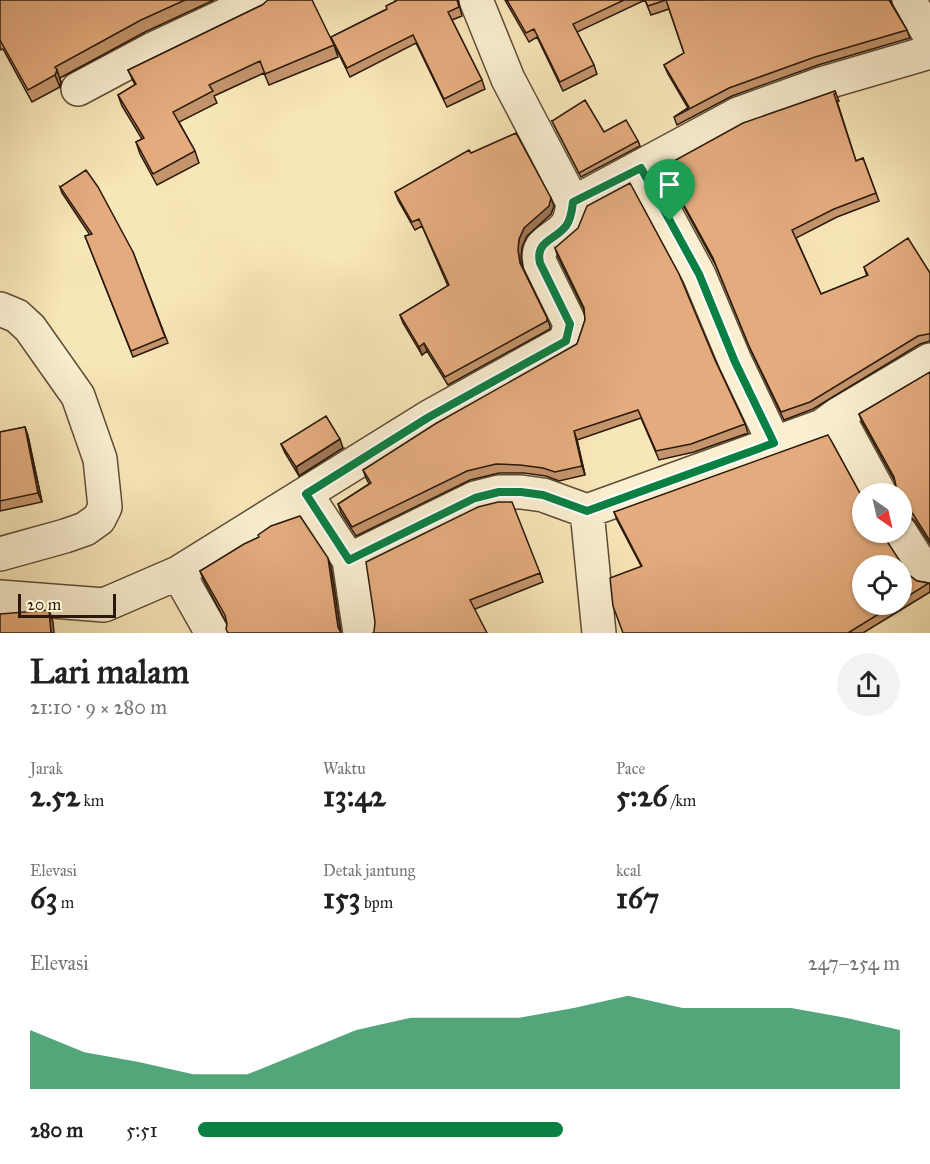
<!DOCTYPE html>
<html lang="id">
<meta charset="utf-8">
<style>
:root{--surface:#fff;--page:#f2f2f2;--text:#222;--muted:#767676;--accent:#0b8043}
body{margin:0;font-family:"IM FELL Great Primer",serif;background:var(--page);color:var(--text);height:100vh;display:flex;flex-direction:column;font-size:22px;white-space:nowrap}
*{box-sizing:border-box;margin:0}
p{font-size:20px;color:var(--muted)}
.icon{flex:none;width:33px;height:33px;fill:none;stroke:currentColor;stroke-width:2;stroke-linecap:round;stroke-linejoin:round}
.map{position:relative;height:633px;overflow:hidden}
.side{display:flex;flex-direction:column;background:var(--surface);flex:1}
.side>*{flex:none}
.needle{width:39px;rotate:146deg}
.controls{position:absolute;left:852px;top:483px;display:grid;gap:12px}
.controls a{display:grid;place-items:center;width:60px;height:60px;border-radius:50%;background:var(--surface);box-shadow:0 2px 4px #0004;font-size:30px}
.scale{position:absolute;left:18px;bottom:15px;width:98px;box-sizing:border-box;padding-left:6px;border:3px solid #2b190a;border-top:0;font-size:16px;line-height:21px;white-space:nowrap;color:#2b190a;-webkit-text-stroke:4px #faefd1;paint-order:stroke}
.pin{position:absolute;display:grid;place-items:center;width:51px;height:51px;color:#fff;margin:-62px -26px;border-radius:50% 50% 50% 0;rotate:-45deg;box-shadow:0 0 6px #0007}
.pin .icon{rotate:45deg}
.round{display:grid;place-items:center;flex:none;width:63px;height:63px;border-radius:32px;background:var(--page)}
.head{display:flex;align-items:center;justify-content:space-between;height:102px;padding:0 30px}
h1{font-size:33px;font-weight:700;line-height:45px}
.metrics{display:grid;grid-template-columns:repeat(3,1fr);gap:9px;height:102px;padding:6px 30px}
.metrics div{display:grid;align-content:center}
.metrics b{font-size:30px;font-weight:700}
.metrics small{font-size:16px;font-weight:400}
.metrics p{font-size:16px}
.chart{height:168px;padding:12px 30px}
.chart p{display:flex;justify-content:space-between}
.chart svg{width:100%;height:108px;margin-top:6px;fill:var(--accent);opacity:.7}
ul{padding:0 30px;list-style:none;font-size:20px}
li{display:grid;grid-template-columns:96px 72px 1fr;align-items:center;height:45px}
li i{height:15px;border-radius:8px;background:var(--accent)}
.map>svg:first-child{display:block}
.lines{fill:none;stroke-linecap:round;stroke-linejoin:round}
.street-casing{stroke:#5e4c36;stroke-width:36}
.street{stroke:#faefd1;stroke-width:33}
.wall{fill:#c4946c;stroke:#2b190a;stroke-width:1.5;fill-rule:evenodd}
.shaded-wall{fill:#a07858;stroke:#2b190a;stroke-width:1.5}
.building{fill:#e4ac7e;stroke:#2b190a;stroke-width:1.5}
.route-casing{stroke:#fff;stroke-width:12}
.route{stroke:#0b8043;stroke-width:8}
</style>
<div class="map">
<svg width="930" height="633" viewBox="0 0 930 633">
<rect width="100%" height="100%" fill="#f7e6b8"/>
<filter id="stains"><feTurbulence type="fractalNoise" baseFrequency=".00333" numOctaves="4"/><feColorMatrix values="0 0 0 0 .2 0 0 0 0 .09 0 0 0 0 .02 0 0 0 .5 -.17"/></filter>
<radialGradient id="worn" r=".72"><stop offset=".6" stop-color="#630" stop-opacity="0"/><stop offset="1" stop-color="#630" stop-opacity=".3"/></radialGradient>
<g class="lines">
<g class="street-casing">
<path id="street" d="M909,0L930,36
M78,89L153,49L258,0
M641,168L699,275L735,361L774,443
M573,203L738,114L824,83L930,52
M0,309L17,316L30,328L78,396L100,459L105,507L99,519L85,529L65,536L0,554
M837,415L930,360
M306,494L349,560
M587,511L599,633
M900,532L923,568L930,573
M178,573L212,633
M0,597L104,605L178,573L429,417L566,341L570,324L540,263C535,241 554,241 566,226C571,220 572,210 573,203L508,79L476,0
M360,633L349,560L475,498L499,492H521L543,495L587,511L822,426L837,415L880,494"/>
</g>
<use href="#street" class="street"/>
</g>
<path class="wall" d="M0,0H214L145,32L60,78L61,82L60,87L32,102L3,49L0,50Z
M395,0H458L462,16L452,20L482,80L485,89L447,107L416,43L350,77L335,46L331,37L387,9L396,1Z
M505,0H890L907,30L910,38L818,65L732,96L677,125L674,117L688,108L668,74L664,65L684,53L669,9L651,15L645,0L577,32L594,65L597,74L563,91L537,37L529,42Z
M262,5L334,45L338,57L269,85L264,73L214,96L217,103L179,122L195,151L199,163L157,185L140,154L136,142L142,139L122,106L118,95L135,85L128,70Z
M835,91L839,101H837L856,161L863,158L879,201L837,217L796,238L821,294L867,276L864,267L930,273V341L920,344L813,409L784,420L752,353L716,266L666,174L663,167Z
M552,121L638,141L640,146L581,177Z
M471,153L554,206L551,214L527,236L522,247L521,257L523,268L547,318L550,326V329L448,385L427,351L422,355L403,323L400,315L448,286L422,226L415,230L398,200L395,192Z
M60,187L133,252L168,343L133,357L85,236L90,235L62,193Z
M555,248L715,360L745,424L748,433L694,452L659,460L641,418L577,440L585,475L559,481L546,476L524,473H499L470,480L356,536L341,513L338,504L369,484L366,478L363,470L577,344L585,320L584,310L558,257Z
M930,372V544L915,521L908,515L902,514V494L896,486L895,482L862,422L859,414Z
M25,427L28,436L42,502L0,511V432Z
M281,444L343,448L299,476L285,453Z
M861,495L862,532H881L882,536L909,575L917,581L929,583L930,585V592L863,633H623L641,566L617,520L614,512ZM902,566V604H862Z
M259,537L331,567L341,633L227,624L203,579L200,571Z
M540,573L543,582L475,609L373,633Z"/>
<path class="shaded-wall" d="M57,70L61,82L60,87L55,75Z
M551,198L554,206L551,214L527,236L522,247L521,257L523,271L520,263L518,250L519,239L524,228Z
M424,343L427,351L422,355L419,347Z
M25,427L28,436L42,502L38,493Z
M574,431L577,440L585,475L582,466Z
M340,439L343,448L299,476L296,467Z
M328,558L331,567L341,633L338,627Z
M49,610L53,622L54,633H51Z"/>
<path class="building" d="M0,0H185L141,20L55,67L57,70L55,75L28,90L0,40Z
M268,0H312L334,45L265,74L260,61L209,85L213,91L173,112L195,151L153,174L136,142L144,138L118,95L136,84L128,70L262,5Z
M396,0H457L459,7L448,12L482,80L444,99L413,35L347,68L331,37L387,9L386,6L396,1Z
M507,0H624L573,24L594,65L560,82L534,29L526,33Z
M645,0H889L907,30L815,57L729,88L674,117L689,107L664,65L684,53L666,0L648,6Z
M835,91L836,93L834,94L856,161L863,158L876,193L834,209L792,230L821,294L868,275L864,267L908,238L930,273V334H928L918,336L810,402L781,412L749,346L713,258L663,167L743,123Z
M585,100L604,132L626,120L638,141L579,173L552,121Z
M516,133L551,198L549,206L524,228L519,239L518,250L520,263L547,318V321L445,377L424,343L419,347L400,315L449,285L419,219L412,222L395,192L469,150L471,153Z
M86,170L98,187L133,252L165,337L131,351L85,236L92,234L60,187Z
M630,183L679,274L715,360L745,424L691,444L656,451L638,410L574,431L582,466L555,472L543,468L520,465L496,464L467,471L352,527L338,504L371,483L363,470L435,424L577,344L585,320L584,308L555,248L578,228L587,206Z
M930,372V541L913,514L905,507H902V494H894L896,486L894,477L859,414Z
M326,416L340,439L296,467L281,444Z
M25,427L38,493L0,501V432Z
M828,435L862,497V532H881L909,575L917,581L929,583L902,600V566H862V604H895L848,633H623L613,606L610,578L642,566L614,512Z
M498,502H512L540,573L470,600L487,633H373L374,632L375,622L366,562L478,507Z
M300,516L328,558L338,627L341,633H228L226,629L227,624L225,615L200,571L244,544L259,537L258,535L271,526Z
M49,610L51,633H0V614Z"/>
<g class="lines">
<g class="route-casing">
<path id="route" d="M641,168L699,274L735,362L774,443L587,511L543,495L521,492H499L475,498L349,560L306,494L429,417L566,341L570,324L540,263C535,241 554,241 566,226C571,220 572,210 573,202Z"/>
</g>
<use href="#route" class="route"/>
</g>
<rect width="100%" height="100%" filter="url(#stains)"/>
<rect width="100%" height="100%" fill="url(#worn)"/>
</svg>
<div class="controls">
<a><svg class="needle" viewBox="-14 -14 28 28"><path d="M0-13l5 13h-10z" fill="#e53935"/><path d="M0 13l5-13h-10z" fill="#767676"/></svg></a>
<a><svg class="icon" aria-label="locate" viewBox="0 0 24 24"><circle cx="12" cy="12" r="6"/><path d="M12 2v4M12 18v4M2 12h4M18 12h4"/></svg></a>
</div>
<div class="scale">20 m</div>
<div class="pin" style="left:670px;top:221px;background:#1e9e55"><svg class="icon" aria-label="arrive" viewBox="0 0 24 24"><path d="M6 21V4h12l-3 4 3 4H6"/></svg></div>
</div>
<section class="side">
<div class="head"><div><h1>Lari malam</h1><p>21:10 · 9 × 280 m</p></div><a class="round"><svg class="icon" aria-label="share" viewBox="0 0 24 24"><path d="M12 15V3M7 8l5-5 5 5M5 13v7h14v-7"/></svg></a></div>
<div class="metrics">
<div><p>Jarak</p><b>2.52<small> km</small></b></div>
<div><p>Waktu</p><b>13:42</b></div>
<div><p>Pace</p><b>5:26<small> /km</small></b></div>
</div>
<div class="metrics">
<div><p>Elevasi</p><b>63<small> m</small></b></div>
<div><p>Detak jantung</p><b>153<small> bpm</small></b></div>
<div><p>kcal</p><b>167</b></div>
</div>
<div class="chart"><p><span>Elevasi</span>247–254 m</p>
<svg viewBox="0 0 160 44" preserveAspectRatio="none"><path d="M0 44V20L10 29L20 33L30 38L40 38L50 29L60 20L70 15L80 15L90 15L100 11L110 6L120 11L130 11L140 11L150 15L160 20V44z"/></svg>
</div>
<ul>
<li><b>280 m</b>5:51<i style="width:52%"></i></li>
</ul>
</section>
